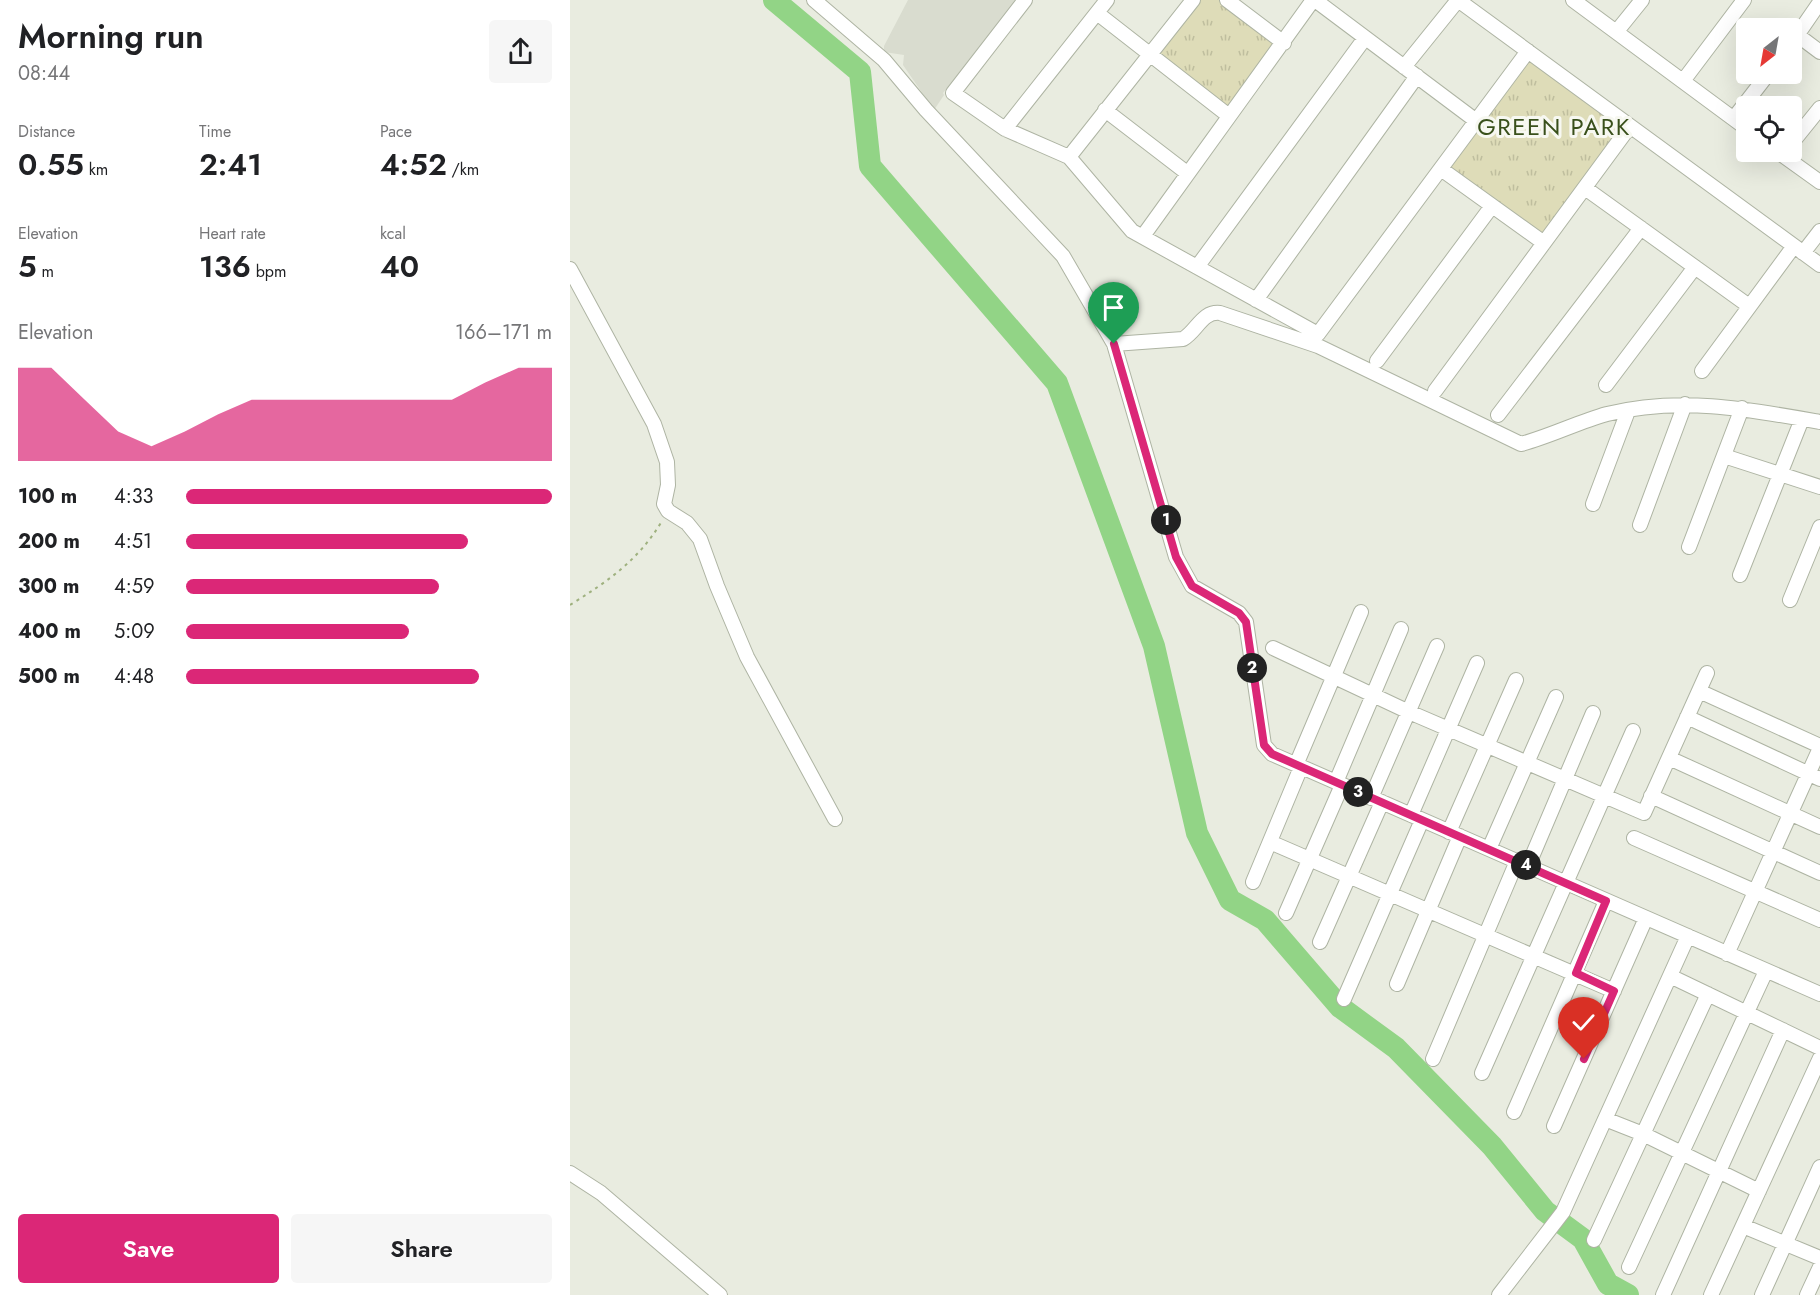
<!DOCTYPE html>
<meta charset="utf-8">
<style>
:root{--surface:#fff;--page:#f6f6f6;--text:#202124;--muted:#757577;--accent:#db2777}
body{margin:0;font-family:Jost,sans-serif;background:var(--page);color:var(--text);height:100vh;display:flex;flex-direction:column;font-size:22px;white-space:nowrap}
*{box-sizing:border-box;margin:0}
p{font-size:20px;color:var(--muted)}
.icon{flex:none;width:33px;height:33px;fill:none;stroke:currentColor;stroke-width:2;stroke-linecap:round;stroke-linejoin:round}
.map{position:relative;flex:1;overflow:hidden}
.drawer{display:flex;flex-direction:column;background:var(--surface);width:570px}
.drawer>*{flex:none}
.needle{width:39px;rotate:211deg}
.fabs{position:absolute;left:1166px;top:18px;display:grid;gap:12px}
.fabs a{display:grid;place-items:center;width:66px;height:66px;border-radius:6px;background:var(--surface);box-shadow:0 6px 24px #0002;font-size:30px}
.pin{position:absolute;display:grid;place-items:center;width:51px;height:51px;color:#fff;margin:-62px -26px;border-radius:50% 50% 50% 0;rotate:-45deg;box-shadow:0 0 6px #0007}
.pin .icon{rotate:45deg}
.km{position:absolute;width:30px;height:30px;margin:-15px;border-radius:50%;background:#222;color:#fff;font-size:16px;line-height:30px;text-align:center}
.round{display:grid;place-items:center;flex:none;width:63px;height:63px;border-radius:6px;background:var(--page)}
.overview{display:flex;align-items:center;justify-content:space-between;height:102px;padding:0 18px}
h1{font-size:33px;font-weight:600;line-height:45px}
.figures{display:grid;grid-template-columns:repeat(3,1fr);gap:9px;height:102px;padding:6px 18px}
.figures div{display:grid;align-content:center}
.figures b{font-size:30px;font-weight:600}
.figures small{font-size:16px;font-weight:400}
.figures p{font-size:16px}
.chart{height:168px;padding:12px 18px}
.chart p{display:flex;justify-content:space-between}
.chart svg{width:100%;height:108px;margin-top:6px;fill:var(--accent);opacity:.7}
.cta{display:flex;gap:12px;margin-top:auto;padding:12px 18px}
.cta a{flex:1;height:69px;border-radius:6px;background:var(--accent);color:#fff;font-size:24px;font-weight:600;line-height:69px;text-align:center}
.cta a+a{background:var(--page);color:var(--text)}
ul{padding:0 18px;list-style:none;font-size:20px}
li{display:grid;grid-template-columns:96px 72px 1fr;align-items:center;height:45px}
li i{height:15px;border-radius:8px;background:var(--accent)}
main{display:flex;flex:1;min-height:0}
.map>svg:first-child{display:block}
.built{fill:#d9dccf}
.park{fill:url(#park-tufts)}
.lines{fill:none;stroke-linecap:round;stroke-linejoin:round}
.river{stroke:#92d486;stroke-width:22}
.minor-casing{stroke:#aeb4a3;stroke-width:16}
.path{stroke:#9fb17f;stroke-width:2;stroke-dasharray:3 4.5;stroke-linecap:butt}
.minor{stroke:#fff;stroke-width:14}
.route-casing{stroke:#fff;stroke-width:12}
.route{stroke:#db2777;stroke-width:8}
.labels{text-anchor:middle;stroke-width:6;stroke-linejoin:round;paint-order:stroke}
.neighbourhood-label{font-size:24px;letter-spacing:1.5px;fill:#39501b;stroke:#f7f8f1}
</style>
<main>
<section class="drawer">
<div class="overview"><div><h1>Morning run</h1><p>08:44</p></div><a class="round"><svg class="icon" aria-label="share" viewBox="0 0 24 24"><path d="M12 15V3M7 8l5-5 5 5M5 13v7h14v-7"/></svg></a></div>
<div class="figures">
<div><p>Distance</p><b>0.55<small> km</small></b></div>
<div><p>Time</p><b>2:41</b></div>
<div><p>Pace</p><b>4:52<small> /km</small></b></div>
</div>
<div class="figures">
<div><p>Elevation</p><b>5<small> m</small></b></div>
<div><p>Heart rate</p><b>136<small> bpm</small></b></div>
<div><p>kcal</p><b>40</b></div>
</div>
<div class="chart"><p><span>Elevation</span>166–171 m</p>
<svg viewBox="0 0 160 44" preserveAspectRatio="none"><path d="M0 44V6L10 6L20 19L30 32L40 38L50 32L60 25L70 19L80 19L90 19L100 19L110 19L120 19L130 19L140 12L150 6L160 6V44z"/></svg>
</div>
<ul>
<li><b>100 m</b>4:33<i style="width:100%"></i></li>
<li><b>200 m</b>4:51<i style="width:77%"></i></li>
<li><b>300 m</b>4:59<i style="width:69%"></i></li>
<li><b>400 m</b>5:09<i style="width:61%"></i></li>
<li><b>500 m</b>4:48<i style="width:80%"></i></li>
</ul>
<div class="cta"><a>Save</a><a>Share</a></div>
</section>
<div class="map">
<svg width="1250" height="1295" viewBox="0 0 1250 1295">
<defs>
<pattern id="park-tufts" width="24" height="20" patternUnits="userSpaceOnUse" patternTransform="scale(1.5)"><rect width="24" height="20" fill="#dedcb8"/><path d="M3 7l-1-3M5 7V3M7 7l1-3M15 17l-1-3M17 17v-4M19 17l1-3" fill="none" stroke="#bfbe9e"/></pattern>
</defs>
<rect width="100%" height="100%" fill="#e9ece0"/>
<path class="built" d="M338,0H446L373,93L374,95L364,110L333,65L334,55L314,52V46Z"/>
<path class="park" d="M623,0H657L714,43L659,116L580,57Z
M958,51L1060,126L974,243L871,169Z"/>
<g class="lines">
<path class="river" d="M204,0L290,72L300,166L487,383L584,646L627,833L660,900L695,920L770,1007L826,1048L922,1146L975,1211L1013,1239L1038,1284L1058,1295"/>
<g class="minor-casing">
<path id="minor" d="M244,0L314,60L356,110L493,256L544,344L606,557L622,586L669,613L676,622L694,745L702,754L1250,994
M455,0L383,93L435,129L499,157L562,231L748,334L958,51
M657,0L714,43
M745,0L905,120
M888,0L1250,265
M1003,0L1176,128
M527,13L659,116
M1047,31L1072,0
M1226,34L1250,52
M1221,44L1250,2
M834,67L888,0
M1113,81L1174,0
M535,110L617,173
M1164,118L1198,74
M435,129L537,0
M1221,144L1250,108
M1208,152L1250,182
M499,157L623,0
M871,169L974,243
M1015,188L1179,306
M573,236L743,0
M1233,253L1250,231
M627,267L795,38
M0,269L84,424L97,462L98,485L94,504L98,511L117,523L130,539L147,586L177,657L265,819
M686,300L847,76
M544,344L613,339C627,331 632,311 650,313L748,346L951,444C981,436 1008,422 1037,414C1110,396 1178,409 1250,422
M807,361L922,206
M1132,371L1224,246
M1036,385L1125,267
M865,391L1060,126
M928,415L1071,228
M1154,456L1250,487
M1023,504L1058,411
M1070,525L1115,404
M1119,547L1172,408
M1170,575L1232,419
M1220,600L1250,527
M703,648L839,712L1074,813L1137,673
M1129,691L1250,746
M1117,717L1250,779
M1099,758L1250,827
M726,765L791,612
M766,782L831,629
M1081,796L1250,873
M801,798L867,646
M841,815L907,663
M879,832L946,680
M1064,838L1250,920
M700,842L1044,991
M919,849L986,697
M958,866L1023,713
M683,882L731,767
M716,913L772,785
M750,942L812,802
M1157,954L1250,748
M1100,976L1250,1048
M827,984L890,836
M774,999L852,820
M863,1059L947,861
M912,1073L1063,731
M944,1112L1036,901
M1035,1119L1073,1134L1189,1191
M984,1126L1076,918
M0,1173L31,1193L150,1295
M1173,1226L1250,1258
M1024,1240L1138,994
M1059,1267L1196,971
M929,1295L993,1212L1118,936
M1093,1295L1213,1030
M1141,1295L1250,1058
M1192,1295L1250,1167
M1237,1295L1250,1267"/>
</g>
<path class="path" d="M0,605C38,581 68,561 92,521"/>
<use href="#minor" class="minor"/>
</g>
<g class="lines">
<g class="route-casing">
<path id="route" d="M544,344L606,557L622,586L669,613L676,622L694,745L702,754L1036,901L1006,973L1044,991L1014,1059"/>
</g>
<use href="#route" class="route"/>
</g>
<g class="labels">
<g class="neighbourhood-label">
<text x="984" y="135">GREEN PARK</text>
</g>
</g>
</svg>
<div class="fabs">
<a><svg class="needle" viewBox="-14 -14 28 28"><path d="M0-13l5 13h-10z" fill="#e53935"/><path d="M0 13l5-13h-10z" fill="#757577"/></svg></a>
<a><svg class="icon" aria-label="locate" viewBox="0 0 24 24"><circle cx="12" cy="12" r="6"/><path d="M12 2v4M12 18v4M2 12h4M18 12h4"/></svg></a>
</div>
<div class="pin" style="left:544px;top:344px;background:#1e9e55"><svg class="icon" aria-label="arrive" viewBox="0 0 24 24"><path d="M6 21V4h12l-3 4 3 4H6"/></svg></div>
<div class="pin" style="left:1014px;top:1059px;background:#d93025"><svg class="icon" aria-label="check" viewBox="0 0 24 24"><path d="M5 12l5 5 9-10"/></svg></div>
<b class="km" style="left:596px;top:520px">1</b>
<b class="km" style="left:682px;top:668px">2</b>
<b class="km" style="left:788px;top:792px">3</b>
<b class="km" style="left:956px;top:865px">4</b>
</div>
</main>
